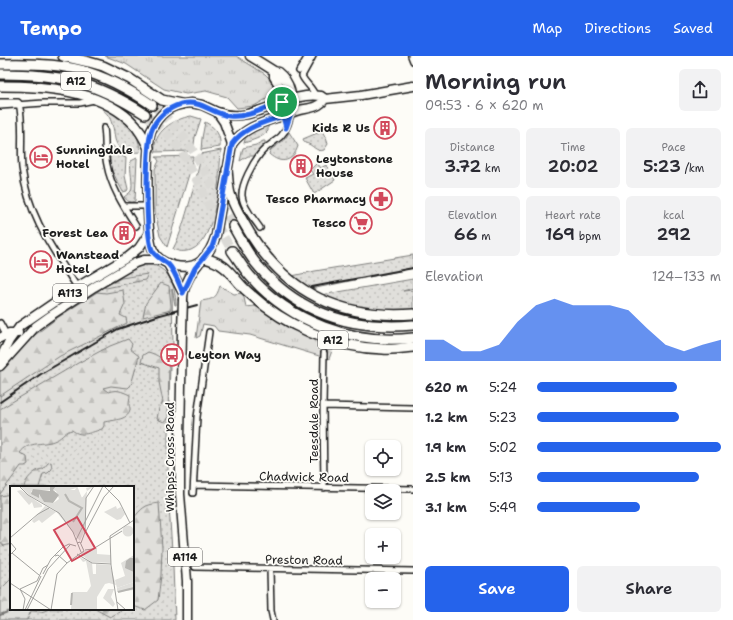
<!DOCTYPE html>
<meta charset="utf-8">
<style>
:root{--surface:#fff;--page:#f2f2f3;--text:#2b2b33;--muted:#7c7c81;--accent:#2563eb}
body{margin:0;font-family:"Shantell Sans",sans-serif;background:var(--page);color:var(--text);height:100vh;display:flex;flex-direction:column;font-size:15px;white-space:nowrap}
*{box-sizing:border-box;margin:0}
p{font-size:13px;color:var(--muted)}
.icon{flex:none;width:22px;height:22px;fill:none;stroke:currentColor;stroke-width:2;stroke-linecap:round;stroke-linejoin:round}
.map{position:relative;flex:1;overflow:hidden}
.drawer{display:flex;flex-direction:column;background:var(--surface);width:320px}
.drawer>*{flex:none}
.tools{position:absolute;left:365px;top:384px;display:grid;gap:8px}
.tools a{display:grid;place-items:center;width:36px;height:36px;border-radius:6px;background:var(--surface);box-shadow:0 1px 3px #0004;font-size:20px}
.pin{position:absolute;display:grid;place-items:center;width:34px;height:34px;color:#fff;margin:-17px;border:2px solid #fff;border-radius:50%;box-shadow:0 1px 4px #0007}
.round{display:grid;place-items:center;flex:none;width:42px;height:42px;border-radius:6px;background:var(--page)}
.headline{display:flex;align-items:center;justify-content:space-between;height:68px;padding:0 12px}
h1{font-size:22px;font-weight:600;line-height:30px}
.metrics{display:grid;grid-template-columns:repeat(3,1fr);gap:6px;height:68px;padding:4px 12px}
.metrics div{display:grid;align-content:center;border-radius:6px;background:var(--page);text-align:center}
.metrics b{font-size:17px;font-weight:600}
.metrics small{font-size:11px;font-weight:400}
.metrics p{font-size:11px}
.chart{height:112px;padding:8px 12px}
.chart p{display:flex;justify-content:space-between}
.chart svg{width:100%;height:72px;margin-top:4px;fill:var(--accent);opacity:.7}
.button{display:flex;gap:8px;margin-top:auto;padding:8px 12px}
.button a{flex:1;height:46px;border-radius:6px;background:var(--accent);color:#fff;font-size:16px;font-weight:600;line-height:46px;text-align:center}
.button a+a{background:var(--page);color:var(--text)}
ul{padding:0 12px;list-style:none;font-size:13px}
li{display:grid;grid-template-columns:64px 48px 1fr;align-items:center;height:30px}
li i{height:10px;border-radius:5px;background:var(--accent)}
header{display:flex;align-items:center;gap:24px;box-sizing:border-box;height:56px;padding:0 20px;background:var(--accent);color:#fff}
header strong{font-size:19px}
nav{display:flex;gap:22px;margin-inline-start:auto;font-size:14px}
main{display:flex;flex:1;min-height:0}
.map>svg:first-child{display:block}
.grass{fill:url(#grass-dots);stroke:#7e7e7c;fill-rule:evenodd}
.forest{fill:url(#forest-firs);stroke:#7e7e7c}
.park{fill:url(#park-tufts);stroke:#7e7e7c}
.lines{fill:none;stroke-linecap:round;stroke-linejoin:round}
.stream{stroke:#797876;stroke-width:2}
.trunk-tunnel{stroke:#dbdad6;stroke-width:9;stroke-dasharray:9 4.5;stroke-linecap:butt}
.minor-casing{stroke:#1c1c1c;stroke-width:8}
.primary-casing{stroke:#1c1c1c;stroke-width:11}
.trunk-casing{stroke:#1c1c1c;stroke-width:12}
.minor{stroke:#fdfcf7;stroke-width:5}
.primary{stroke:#fdfcf7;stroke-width:8}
.trunk{stroke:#fdfcf7;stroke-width:9}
.rail{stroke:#1c1c1c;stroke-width:2}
.primary-bridge-casing{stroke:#1c1c1c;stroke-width:11;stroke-linecap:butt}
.primary-bridge{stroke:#fdfcf7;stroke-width:8}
.route-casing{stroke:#fff;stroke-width:8}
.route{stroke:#2563eb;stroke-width:5}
.labels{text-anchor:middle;stroke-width:3.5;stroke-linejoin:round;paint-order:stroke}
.shield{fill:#fdfcf7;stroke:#605f5e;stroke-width:1}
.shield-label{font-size:11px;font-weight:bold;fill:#1c1c1c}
.poi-label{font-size:12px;font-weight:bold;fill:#1c1c1c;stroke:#fdfcf7;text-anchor:end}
.street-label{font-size:12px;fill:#1c1c1c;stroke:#fdfcf7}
.inset-river{fill:none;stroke:#b7b6b2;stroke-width:2}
.inset-road{fill:none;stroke:#a3a29f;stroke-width:1}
.view{fill:#d1495b;fill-opacity:0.15;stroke:#d1495b;stroke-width:2}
.inset-edge{fill:none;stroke:#1c1c1c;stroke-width:2}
</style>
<header>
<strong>Tempo</strong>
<nav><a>Map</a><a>Directions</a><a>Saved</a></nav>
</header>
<main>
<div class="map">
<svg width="413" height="564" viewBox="0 0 413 564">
<defs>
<pattern id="grass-dots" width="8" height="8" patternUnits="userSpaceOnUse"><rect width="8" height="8" fill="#e0dfdb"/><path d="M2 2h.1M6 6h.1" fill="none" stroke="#c0bfbb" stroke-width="1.8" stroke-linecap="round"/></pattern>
<pattern id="forest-firs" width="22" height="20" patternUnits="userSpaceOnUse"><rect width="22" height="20" fill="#e0dfdb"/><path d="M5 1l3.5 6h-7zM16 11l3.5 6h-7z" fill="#c0bfbb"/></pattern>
<pattern id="park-tufts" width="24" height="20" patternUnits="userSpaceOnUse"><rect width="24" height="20" fill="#e0dfdb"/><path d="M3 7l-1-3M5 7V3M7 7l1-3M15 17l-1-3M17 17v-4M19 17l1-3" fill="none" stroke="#c0bfbb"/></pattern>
</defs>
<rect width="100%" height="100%" fill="#fdfcf7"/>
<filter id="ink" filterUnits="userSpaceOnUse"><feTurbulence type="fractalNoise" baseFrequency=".025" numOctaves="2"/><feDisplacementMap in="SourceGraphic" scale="8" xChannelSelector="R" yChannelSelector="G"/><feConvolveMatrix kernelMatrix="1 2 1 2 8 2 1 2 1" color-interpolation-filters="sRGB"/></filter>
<g filter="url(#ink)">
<path class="grass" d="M104,51C123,63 139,71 140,96C130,97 118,96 115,83C114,78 114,73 112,68C110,61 107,57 102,53Z
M191,60L201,63L195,81L193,95L155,96C152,76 174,63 191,60Z
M205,66C216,72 221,79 220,91L201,94L202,82Z
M268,68V75C262,82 253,84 244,87C247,73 256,73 268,68Z
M322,75L326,82L328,88L324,94C316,97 313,88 305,87L303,83Z
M289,76L298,90C293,106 281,109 269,98L270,95C277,88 286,85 289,76Z
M263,85H265V87L254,100H248L240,105L243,92L256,89Z
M110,90H113L120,99L126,102L125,120L128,133L127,135L123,136L110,111Z
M221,94C219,119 218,183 191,194C184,196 179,196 173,193C181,178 185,161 190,145C194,129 199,114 201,98Z
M193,100L190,115L167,191L160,180L155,156V113L159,105L156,101Z
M137,102L135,145C130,147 127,145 124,141C126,139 129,138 131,135C134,128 129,114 131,105Z
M317,107L321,112L326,109L335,124L314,138L305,122L313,118L310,114Z
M413,199V212L311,233L292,220L315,215Z
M147,207C170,212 175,228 176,249H175L172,233L173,291L170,302L168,301L165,304L170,310L168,380V434L173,510L175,564H0V321L27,286L57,262L97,236L102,232V231L135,211ZM11,431H133V553H11Z
M413,223V232L403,235L413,234V255L355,253L321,239Z"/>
<path class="forest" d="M148,218L145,224L106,232L104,231L121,222Z
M161,227L169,230L171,249V254L143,261L146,247Z
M123,234L125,248L120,259L126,262L127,267L60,300L0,340V316L18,292L57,262L97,236L106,237Z
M128,283L132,288L130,293L139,300L131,329L128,332L111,330L103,332L108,336C117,333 121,335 130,339C130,343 129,345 129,349C129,350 130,351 130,352C131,364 113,364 104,366V370L102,373C92,376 81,382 72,374C65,375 63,381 56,384C44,390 29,384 20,397L27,401L28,408L25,410H21L16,417L0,438V353L78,307L110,290Z
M148,296C156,298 166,304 169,311L168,363L164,366L157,363L159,352L163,346L159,326V312L141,306L143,299Z
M51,406L52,413L48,417L43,418L39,431H24C25,424 35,413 43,413L48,407Z
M11,438V488L4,490L0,485V440Z
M159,447L162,492L161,519L158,544L145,554L133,550V463C142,452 144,449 159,447Z
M11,523V553H50L41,556L31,555L27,564H0V534Z
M95,553H125L110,561Z"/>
<path class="park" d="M105,0H236L265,18L271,24L273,32L270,41L254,50L237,52L227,41L206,35L186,38L164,33L126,8Z
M220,230L234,238L243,237L246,251L255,250L291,273L334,289L329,303L250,279L218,275L214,270L203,268L200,280L196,282L201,245C213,243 216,243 220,230Z"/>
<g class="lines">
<path class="stream" d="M0,559L15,553"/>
<path class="trunk-tunnel" d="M152,49C196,83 207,124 233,170
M145,58L168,79L181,94L202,134L220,174L232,195"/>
<g class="minor-casing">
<path id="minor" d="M313,0L302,20C305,27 312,31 315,39
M411,0L413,5
M299,15L308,0
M0,46H18L19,47C24,68 20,91 22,112C28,160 52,192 77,231
M0,50L44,47H80L94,44
M104,72C106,84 104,97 107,109C111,131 124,151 136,170
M124,150H147
M260,172C254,163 243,151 242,140C241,128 253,107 260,98C266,90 275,86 281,80C287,74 289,65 291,57
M0,267L6,278
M323,350L413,352
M194,429L413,433
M324,432L323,350L324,297
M193,437L197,361L209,276
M195,511L413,515
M270,513L271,555L273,564"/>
</g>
<g class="primary-casing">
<path id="primary" d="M250,0L274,15L278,16C292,27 292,40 291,57
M274,15V21L279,29L283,60
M191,47L202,49L217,56L224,66L232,88L216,179C213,189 209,198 201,205C187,216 160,210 153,194C146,179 146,92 151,75C153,71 156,65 159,62C166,52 179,48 191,47Z
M217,56C253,70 285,35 321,40L325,43L361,39L413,30
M232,88C244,72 261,67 279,61C286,59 293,56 300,54C309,52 319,52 325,43
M168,208L183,237
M183,243C183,231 191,217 199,207
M182,275L180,383V438L187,525V564
M0,282L9,277H18
M0,303L9,285L20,270L77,231L128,201L139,192L149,177
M0,310L36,270L50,260L94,231L135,207L144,204H161"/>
</g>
<g class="trunk-casing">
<path id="trunk" d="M63,0L89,6L103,10L130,23L162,44L181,48
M0,8C64,6 98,12 152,49
M0,18C61,18 93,25 145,58
M0,30C43,30 96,33 130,64C139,72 144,82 149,92
M227,114C228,122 228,131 230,138C235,153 243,166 251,179C289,239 343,263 413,258
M233,170C241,184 248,199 259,211C299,258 353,274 413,269
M232,195C238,203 243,212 250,220C290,266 353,289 413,282
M204,202C231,209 230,220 248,236C284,269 334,292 383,293C393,294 403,292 413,291"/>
</g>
<use href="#minor" class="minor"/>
<use href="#primary" class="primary"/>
<use href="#trunk" class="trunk"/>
<path class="rail" d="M312,231L413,212
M0,346L41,318L118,273L160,259L197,249"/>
<g class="primary-bridge-casing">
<path id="primary-bridge" d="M182,275L183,243"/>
</g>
<use href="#primary-bridge" class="primary-bridge"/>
</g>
</g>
<g class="lines" filter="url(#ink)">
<g class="route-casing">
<path id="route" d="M282,46C264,52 248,62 229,60C212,58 201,43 181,48C167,52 155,63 151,76C146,94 145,177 152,194C155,201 162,203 168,208C175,215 179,228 183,237L195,212L212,191L216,179L232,88C244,71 263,67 283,60L286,72L291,57L283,60L282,46"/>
</g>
<use href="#route" class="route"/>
</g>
<defs>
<g id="building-ring" transform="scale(1.15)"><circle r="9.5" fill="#fdfcf7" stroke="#d1495b" stroke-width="1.5"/><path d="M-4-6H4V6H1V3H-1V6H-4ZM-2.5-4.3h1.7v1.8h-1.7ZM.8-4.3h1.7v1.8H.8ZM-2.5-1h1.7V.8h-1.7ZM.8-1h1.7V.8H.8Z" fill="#d1495b"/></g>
<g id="hotel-ring" transform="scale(1.15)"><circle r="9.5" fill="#fdfcf7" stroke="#d1495b" stroke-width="1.5"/><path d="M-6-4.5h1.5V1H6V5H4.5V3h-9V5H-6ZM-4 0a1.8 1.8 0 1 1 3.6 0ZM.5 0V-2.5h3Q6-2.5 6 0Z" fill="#d1495b"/></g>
<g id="pharmacy-ring" transform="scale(1.15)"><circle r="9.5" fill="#fdfcf7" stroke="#d1495b" stroke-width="1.5"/><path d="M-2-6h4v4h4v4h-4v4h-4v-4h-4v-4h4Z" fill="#d1495b"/></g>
<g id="supermarket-ring" transform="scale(1.15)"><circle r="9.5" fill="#fdfcf7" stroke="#d1495b" stroke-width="1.5"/><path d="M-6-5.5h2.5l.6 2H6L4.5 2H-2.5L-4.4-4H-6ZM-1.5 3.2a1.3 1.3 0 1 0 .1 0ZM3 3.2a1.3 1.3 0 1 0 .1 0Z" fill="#d1495b"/></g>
<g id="bus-ring" transform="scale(1.15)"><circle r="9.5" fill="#fdfcf7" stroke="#d1495b" stroke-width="1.5"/><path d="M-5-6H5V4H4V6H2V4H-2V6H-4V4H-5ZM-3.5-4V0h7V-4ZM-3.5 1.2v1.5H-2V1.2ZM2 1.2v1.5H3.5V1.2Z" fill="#d1495b"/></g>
</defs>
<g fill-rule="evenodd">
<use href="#building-ring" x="385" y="72"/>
<use href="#hotel-ring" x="41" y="101"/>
<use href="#building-ring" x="301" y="110"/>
<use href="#pharmacy-ring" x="381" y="143"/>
<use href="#supermarket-ring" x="361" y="167"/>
<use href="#building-ring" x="124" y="177"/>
<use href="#hotel-ring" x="41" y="206"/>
<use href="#bus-ring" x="172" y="299"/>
</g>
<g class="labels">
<g class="shield">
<rect x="61" y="16" width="30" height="18" rx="3"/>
<rect x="53" y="228" width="34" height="18" rx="3"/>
<rect x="318" y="275" width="30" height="18" rx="3"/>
<rect x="168" y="492" width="34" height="18" rx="3"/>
</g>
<g class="shield-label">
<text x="76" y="29">A12</text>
<text x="70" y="241">A113</text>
<text x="333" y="288">A12</text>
<text x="185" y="505">A114</text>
</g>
<g class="poi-label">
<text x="370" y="76">Kids R Us</text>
<text x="56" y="98" text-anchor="start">Sunningdale<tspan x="56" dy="14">Hotel</tspan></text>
<text x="316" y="107" text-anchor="start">Leytonstone<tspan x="316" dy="14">House</tspan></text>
<text x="366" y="147">Tesco Pharmacy</text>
<text x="346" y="171">Tesco</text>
<text x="108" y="181">Forest Lea</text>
<text x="56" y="203" text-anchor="start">Wanstead<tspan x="56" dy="14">Hotel</tspan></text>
<text x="188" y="303" text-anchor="start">Leyton Way</text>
</g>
<g class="street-label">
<text transform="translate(314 365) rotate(-90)" y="4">Teesdale Road</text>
<text transform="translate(170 401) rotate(-90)" y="4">Whipps Cross Road</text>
<text transform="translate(304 421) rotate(1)" y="4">Chadwick Road</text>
<text transform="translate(304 504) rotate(1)" y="4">Preston Road</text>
</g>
</g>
<g transform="translate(10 430)">
<rect width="124" height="124" fill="#fdfcf7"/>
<path d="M46,0H57L58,4H65L67,0L71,12L75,10L74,46L70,55L45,24L44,17L43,18H42L49,13L46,5L43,4ZM124,69V96L107,102L105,94L115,90L111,77Z" fill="#e0dfdb"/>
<path d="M10,0H40V4L21,5L27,11L30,9L34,16L44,17L47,23L45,24L19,9ZM57,0H67L72,12L77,5L76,2L84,0L77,5L75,40L69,50H66L71,41L70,38L69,41L68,32L62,42L58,37L67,30L69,20L71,22L59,16L66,15L68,5L66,2L57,5ZM11,4L32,19V21L24,22L22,16L19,19L7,5ZM35,20L46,26L32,37L29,34L24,37L22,35Z" fill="#e0dfdb"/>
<path d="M106,20L107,23L111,21L115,28L111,33L107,34L94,26ZM112.5 45a5.5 5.5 0 1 1 11 0a5.5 5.5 0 1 1-11 0ZM87,62V68L101,69V77L81,76L69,67ZM69,71L82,77L83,88H86V78L100,79L106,99L99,97L95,98L87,111V124H61L62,106H77L81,100L76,75L73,76ZM124,96V104L107,106V102Z" fill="#e0dfdb"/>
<path d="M98,103H104L101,111L105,118L103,121L93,112Z" fill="#e0dfdb"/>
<path d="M40,0H46L43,4L49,9L43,17L34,16L29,8V12L21,8L23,3L40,5ZM120,72H124V86L115,82L116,75Z" fill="#b7b6b2"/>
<path class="inset-river" d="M55,8L59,15L72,22L63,36M108,106L124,102M61,119L62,107"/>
<path class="inset-road" d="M9,0L18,9L49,27L63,46L71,66M94,0L109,15L120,37M75,47L94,11L104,0M0,52L28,28L39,22M66,54L93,0M0,56L6,63L0,69M71,57L75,46L76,12L84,0M75,64L83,63L112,45M2,67L29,89M67,68L82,77L101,78M45,70L48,69L57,77L74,65L70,56L67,57M33,88L41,73L53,61L59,58L66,60M0,97L41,124M107,116L116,124M13,124L15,113L10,103L27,95L33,82L38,79M15,124L31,90M17,124L38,83L60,59M41,124L47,88L57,77M108,124L101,79L100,50L124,34"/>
<path class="view" d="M67,31L85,62L62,75L44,44Z"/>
<rect width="124" height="124" class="inset-edge"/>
</g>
</svg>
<div class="tools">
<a><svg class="icon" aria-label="locate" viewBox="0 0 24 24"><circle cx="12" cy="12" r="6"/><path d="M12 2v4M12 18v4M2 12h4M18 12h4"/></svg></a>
<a><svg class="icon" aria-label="layers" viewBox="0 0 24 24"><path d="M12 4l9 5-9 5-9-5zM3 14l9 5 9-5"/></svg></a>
<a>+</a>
<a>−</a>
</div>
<div class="pin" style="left:282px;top:46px;background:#1e9e55"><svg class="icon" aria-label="arrive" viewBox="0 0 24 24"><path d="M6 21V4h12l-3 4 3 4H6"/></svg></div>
</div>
<section class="drawer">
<div class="headline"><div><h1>Morning run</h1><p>09:53 · 6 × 620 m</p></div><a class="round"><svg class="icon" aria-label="share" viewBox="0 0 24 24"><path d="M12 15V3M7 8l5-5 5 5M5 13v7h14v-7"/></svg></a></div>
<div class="metrics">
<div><p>Distance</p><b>3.72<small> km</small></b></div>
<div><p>Time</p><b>20:02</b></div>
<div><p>Pace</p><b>5:23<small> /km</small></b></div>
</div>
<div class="metrics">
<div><p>Elevation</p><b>66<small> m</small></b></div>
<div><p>Heart rate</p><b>169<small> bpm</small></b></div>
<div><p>kcal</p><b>292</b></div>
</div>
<div class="chart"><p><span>Elevation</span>124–133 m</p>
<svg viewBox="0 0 160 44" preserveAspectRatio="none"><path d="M0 44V31L10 31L20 38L30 38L40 34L50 20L60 10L70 6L80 10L90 10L100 10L110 13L120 24L130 34L140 38L150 34L160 31V44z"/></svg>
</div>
<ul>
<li><b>620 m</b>5:24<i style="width:76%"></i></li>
<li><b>1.2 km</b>5:23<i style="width:77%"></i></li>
<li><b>1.9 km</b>5:02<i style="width:100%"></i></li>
<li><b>2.5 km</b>5:13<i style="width:88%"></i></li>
<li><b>3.1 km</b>5:49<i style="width:56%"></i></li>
</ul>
<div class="button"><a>Save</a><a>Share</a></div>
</section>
</main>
